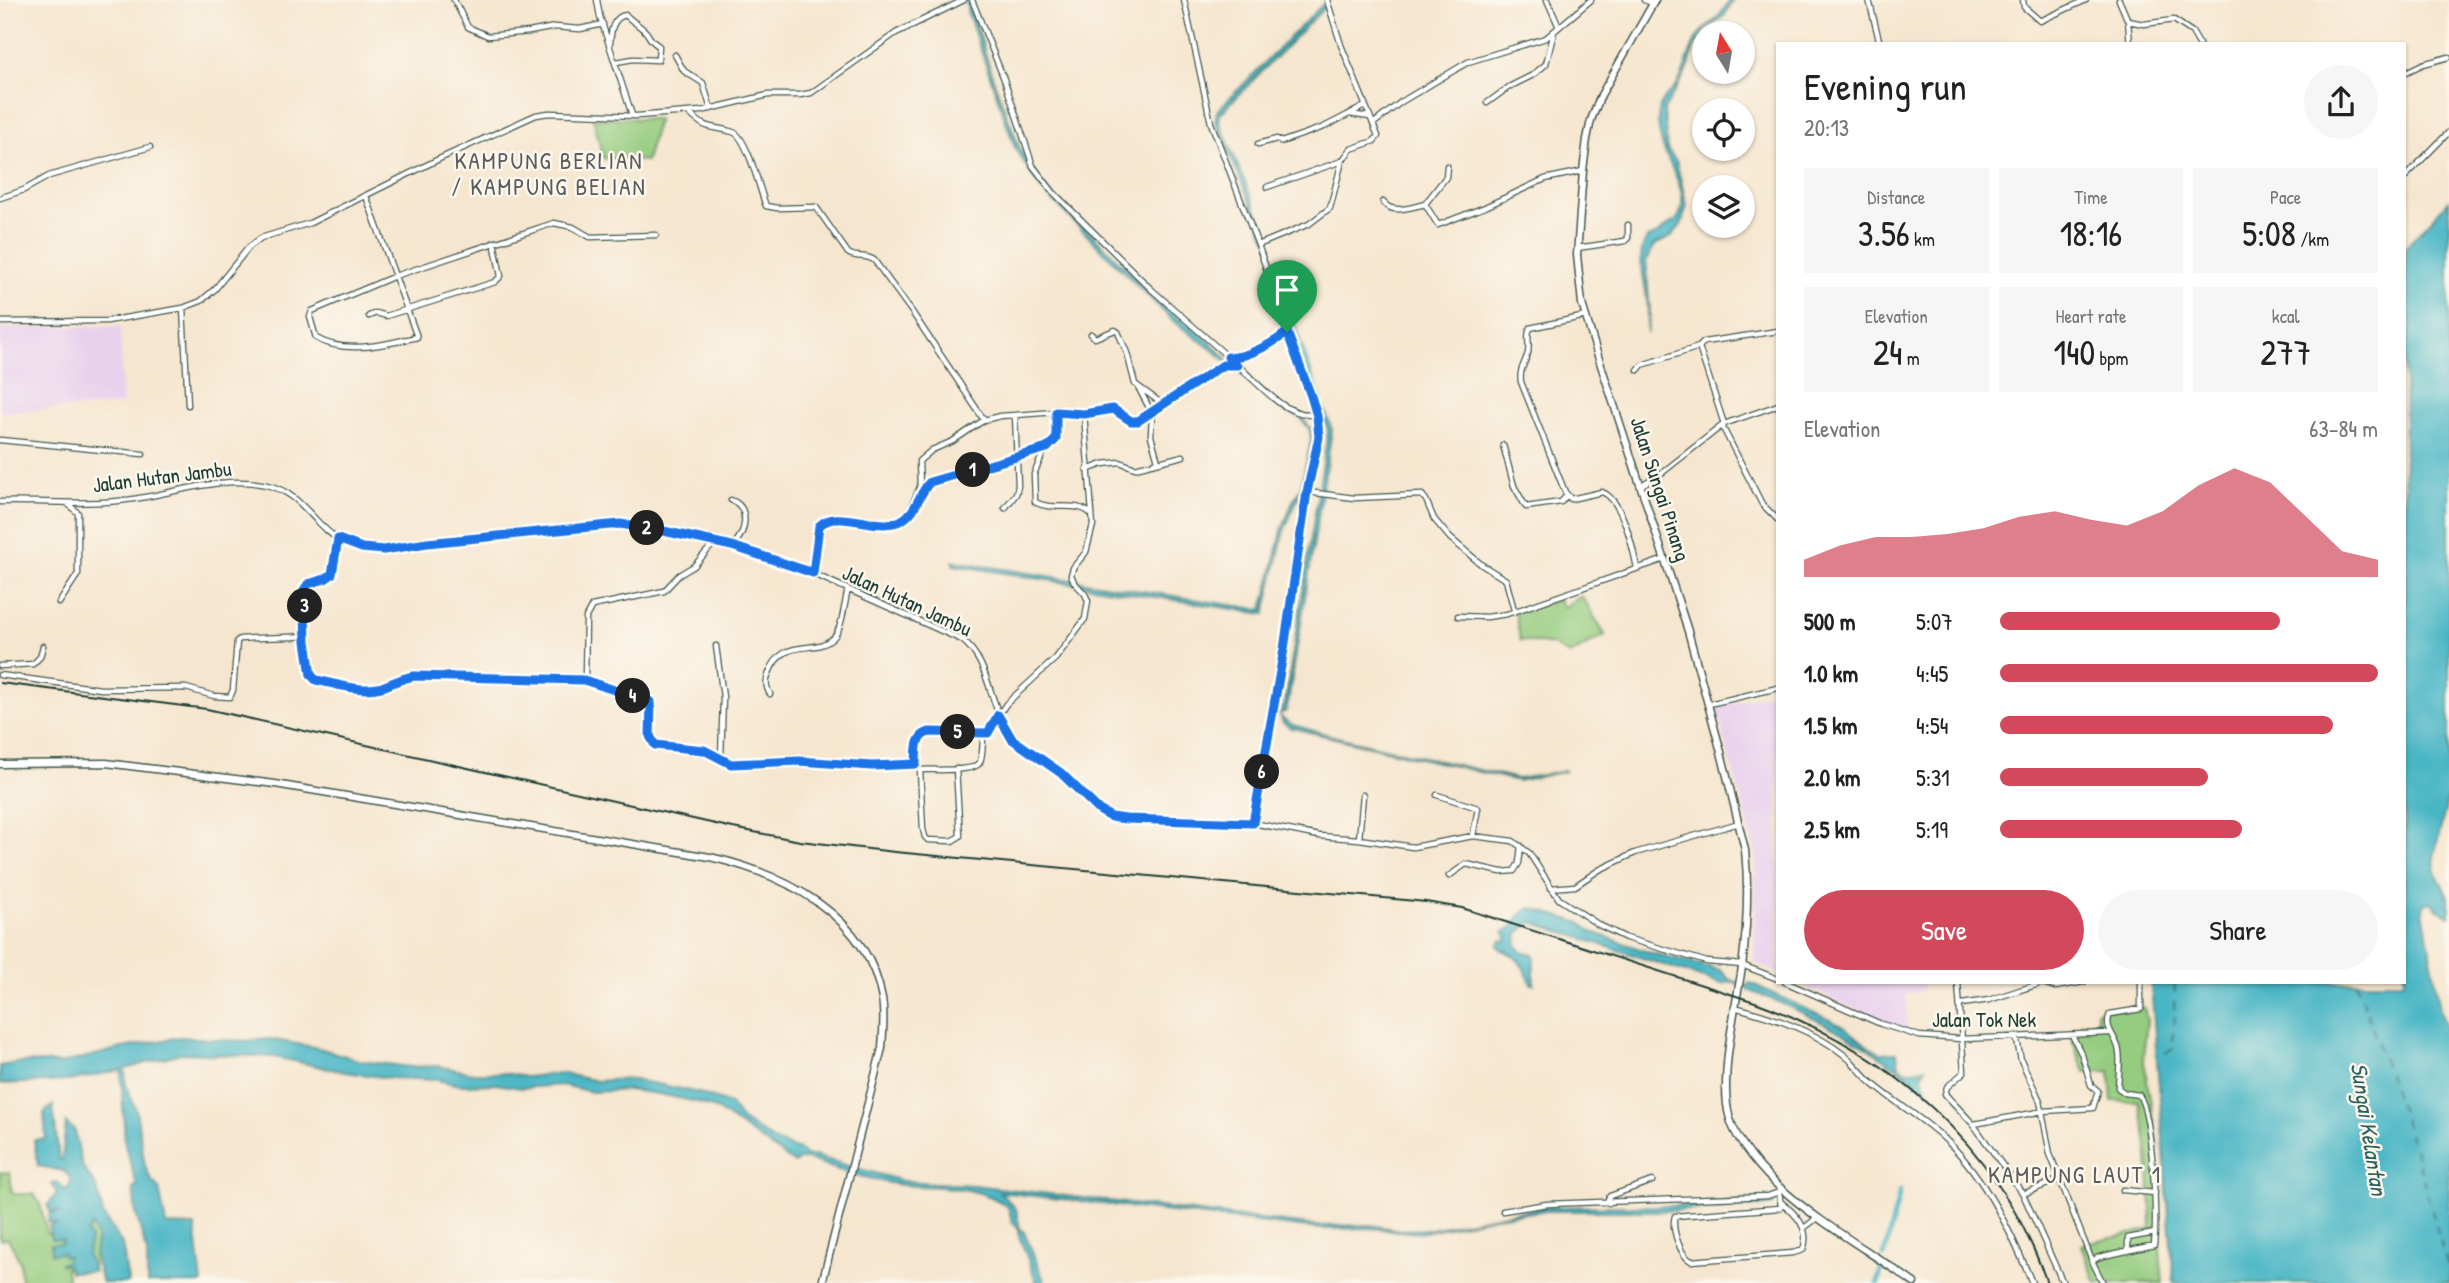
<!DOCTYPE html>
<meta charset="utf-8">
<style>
:root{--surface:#fff;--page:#f6f6f6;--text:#222;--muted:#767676;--accent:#d1495b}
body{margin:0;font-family:"Patrick Hand",sans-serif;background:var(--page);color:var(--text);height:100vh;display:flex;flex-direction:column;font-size:26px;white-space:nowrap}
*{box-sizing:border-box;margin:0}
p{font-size:23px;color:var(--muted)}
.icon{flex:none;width:38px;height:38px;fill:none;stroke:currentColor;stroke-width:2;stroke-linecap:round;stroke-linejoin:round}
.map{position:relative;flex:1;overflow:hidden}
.drawer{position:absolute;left:1776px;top:42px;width:630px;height:942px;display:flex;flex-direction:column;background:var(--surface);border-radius:0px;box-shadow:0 2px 5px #0004}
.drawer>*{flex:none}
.needle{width:46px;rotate:349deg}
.controls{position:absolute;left:1692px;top:21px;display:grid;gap:14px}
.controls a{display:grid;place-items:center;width:63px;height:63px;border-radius:50%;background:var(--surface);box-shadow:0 2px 5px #0004;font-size:35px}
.pin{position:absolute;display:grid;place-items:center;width:60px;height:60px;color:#fff;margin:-72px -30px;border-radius:50% 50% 50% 0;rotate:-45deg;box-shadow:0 0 7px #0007}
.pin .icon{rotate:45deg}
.km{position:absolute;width:35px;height:35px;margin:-18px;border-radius:50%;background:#222;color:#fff;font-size:19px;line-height:35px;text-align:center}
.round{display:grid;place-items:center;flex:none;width:74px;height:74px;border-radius:37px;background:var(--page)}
.overview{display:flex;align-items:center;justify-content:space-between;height:119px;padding:0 28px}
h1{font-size:38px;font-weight:600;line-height:52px}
.figures{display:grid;grid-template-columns:repeat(3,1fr);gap:10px;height:119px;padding:7px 28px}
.figures div{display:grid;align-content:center;border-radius:0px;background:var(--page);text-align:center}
.figures b{font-size:35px;font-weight:600}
.figures small{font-size:19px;font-weight:400}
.figures p{font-size:19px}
.chart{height:196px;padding:14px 28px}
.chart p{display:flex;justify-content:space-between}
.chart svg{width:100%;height:126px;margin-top:7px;fill:var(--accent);opacity:.7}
.button{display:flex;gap:14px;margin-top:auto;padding:14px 28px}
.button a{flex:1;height:80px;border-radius:42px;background:var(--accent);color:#fff;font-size:28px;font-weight:600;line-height:80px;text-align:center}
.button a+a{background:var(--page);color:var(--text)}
ul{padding:0 28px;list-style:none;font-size:23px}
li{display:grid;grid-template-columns:112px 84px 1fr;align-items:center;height:52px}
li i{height:18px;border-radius:9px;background:var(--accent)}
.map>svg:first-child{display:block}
.built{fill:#e9d1ed}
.green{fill:#95cc7f;stroke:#5a845a;stroke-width:2}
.water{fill:#49b6c5;stroke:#347a7c;stroke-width:2}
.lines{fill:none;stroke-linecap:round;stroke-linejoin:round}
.canal{stroke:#49b6c5;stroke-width:5}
.ferry{stroke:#2c6160;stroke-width:2;stroke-dasharray:9 7;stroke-linecap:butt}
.minor-casing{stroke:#3f564b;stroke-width:7}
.tertiary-casing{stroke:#3f564b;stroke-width:9}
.minor{stroke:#fff;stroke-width:4.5}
.tertiary{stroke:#fff;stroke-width:6}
.rail{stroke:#1f3d34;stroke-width:2}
.route-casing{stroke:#fff;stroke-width:14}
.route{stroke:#1a73e8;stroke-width:9}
.labels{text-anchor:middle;stroke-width:5;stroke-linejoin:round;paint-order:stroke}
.street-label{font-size:21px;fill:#1f3d34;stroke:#fbf7ec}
.neighbourhood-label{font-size:23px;letter-spacing:2px;fill:#5c5c5f;stroke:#fbf7ec}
.water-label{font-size:23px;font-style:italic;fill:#2c6160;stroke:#fbf7ec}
</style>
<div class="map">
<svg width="2449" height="1283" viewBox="0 0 2449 1283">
<rect width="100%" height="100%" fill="#fbf7ec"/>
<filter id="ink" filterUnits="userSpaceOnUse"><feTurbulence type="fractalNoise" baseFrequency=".0143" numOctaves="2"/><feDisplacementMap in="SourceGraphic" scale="14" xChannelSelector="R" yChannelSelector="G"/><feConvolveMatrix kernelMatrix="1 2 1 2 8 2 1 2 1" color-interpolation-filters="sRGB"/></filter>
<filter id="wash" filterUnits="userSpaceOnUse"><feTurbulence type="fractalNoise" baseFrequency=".00686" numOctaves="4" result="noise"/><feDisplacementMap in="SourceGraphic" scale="28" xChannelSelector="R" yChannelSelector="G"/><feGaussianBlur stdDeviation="1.57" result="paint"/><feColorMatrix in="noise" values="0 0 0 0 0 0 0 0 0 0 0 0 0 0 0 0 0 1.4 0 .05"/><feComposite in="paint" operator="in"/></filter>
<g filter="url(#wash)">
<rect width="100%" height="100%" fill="#f6e6cf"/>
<path class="built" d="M121,326L122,405L0,412V328Z
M1778,692V974L1754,962L1756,854L1716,707Z
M1796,982H1923V991L1906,994L1907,1030L1880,1021Z"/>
<path class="green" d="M593,118L658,119L646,161L603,158Z
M1582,596L1605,635L1569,655L1553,645L1520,640L1515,612L1559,600L1562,606H1567L1569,603Z
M2144,1007L2147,1021L2143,1058L2158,1144L2155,1154L2160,1199L2159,1239L2163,1283H2096L2081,1245L2151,1229C2151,1186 2149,1143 2139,1101H2112L2110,1071L2085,1072L2069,1032L2081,1031V1023L2097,1021V1010Z
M79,1153L82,1166L97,1188L103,1215L122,1244L128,1283H102L96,1259L94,1257L93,1270L76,1272L65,1268L69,1283H21L20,1262L8,1238L0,1240V1172L10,1173L12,1192L16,1194H34L40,1204L47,1233L54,1236L66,1235L79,1168Z"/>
<path class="water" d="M1730,0H1734L1724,16L1706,29L1700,39L1694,48L1689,67L1664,110L1667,149L1676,161L1687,206L1681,225L1671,237L1655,245L1646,261L1650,312L1647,333C1648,321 1649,311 1647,299C1645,277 1635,258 1647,238L1660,233C1664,224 1675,225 1679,216C1690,193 1671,170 1664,149C1660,138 1657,123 1659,112C1660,99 1670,95 1676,86C1687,71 1688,52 1698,36C1704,27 1711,25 1717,18C1722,13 1726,6 1730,0Z
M1325,2L1326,6L1220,114L1219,121L1268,237L1266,239L1215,121L1217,111Z
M968,6L972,10L995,84L1020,149L1043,186L1173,314L1199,332L1283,410L1302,416L1311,430L1312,440L1302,488L1284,531L1265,614L953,565V561L1263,610L1282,530L1292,503L1301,487L1311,440L1310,430L1300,417L1283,411L1218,354L1172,320L1041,189L1016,150L967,11Z
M2449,200V794L2434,856L2435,871L2449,898V916L2436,908L2432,902L2424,904L2423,910L2440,1009L2449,1036V1283H2174L2151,982H2404L2405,248Z
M1289,309L1332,430L1288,703L1286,711L1280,714L1285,703L1328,431L1285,311Z
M1281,717L1293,725L1337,737L1518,779L1566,771L1518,781L1292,728L1283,723Z
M1531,908L1581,923L1590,931L1648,952L1720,970L1730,980L1747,985L1750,983L1845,1027L1869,1047L1880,1053H1897L1899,1066L1906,1071L1925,1068L1922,1076L1928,1091C1871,1046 1815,1015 1748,990L1747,987L1730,982L1722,984L1532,922L1518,933L1517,945L1520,950L1534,955V984H1531C1526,969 1517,954 1500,949L1498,945L1501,940L1506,941L1507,935L1504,932L1514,926C1517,917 1522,911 1531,908Z
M179,1037L244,1041L270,1039L319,1048L362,1061L411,1067L438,1066L473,1073H504L526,1077L561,1073L597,1081L626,1079L658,1084L699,1093L730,1104L741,1119L775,1141L802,1151L805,1156H814L903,1181L973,1185L1318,1226L1371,1225L1401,1230L1431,1229L1541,1207L1672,1206L1772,1199L1773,1205L1669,1211H1541L1494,1217L1420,1233L1370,1228L1317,1229L1000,1192L1016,1209L1020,1229L1024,1232L1045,1283H1037L1018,1233L1019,1230L1012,1221L1008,1207C978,1184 939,1188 903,1185C884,1183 864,1177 845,1172C838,1170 806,1158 804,1159C800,1159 797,1162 794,1163L718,1110L697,1102L659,1094L629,1090L592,1092L562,1085L521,1088L496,1084L460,1085L438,1080L390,1078L345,1072L275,1057L181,1053L125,1069L126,1085L136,1110L145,1166L151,1180L159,1188L166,1225L195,1226L202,1283H147V1252L136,1214L133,1187L137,1186L125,1145L121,1070L69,1081L0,1084V1066L16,1063L47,1062L60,1064L118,1049Z
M53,1105L59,1159L62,1160L66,1123L75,1131L82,1166L97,1188L103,1215L122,1244L128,1283H102L94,1253L97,1237L92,1225L87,1233L90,1238L87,1256L94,1271L70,1272L68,1266L59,1264L66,1262L68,1256L64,1257L63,1253L51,1254V1244H61L63,1240L51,1239L49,1226L58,1225L48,1222L50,1213L61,1212L50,1211L47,1206L57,1193L52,1184L57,1182L65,1190L70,1186V1178L64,1171L38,1166L34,1140L46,1139L44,1113Z"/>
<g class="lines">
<path class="canal" d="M967,2L968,6
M1884,1256L1900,1191
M1878,1283L1882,1266"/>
<path class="ferry" d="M2356,982L2416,1154L2449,1271
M2166,1053L2173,1049L2175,982"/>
</g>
</g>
<g filter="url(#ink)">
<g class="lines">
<g class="minor-casing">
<path id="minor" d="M454,0L468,27L488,36L529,32L555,27L580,29L603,24
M597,0L600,17L632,115
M972,0L1004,79L1033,166L1053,192L1151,289L1236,364
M1184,0L1211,123L1258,245L1311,396L1319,431L1308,492L1284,648L1253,823
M1547,0L1559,27
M1644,0L1653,3
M1869,0L1880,44
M2023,0L2024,7L2040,21L2086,0
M2119,0L2128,21L2144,24L2174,20L2192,32L2199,44
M2128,21L2130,44
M610,43C611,32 612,17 626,15C631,21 638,24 644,30C651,36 647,39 659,46L658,60L633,59L616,62
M675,55L684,71L703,83L711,109
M2404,73L2423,64L2449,57
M1487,103L1509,87L1533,75L1546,64L1554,32
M689,113C710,133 709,124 733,132C747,136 760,191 766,206L777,208L816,207L848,253C856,259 865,254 874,260L912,312L984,420
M1349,114L1370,117
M1373,124L1401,102L1468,62L1546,38L1591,0
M1258,144L1277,139L1281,142L1324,127L1365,106
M2404,178L2449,132
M1267,187L1342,161L1351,149L1374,141L1378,136L1341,45L1327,0
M366,196C383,243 400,290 417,337C387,344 345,355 316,338L310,317L312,311L395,276L554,223L573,227L590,237L656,235
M0,198L24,190L49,176L150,147
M1383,202C1392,215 1411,207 1425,204L1446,177L1447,166
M1425,204L1438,225L1485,207L1545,179L1583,171
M1258,245L1309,224L1330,208L1342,161
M1577,248L1625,241L1628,238V225
M183,308L188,405
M369,316L376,313L386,316L495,282L501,276L494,242
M1586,316L1530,328C1526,336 1530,344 1528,353C1525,364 1519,369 1521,382L1565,492L1571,499L1602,492C1623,500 1633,548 1637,568
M0,322L107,321L183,308L201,301L215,289L249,247L261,238L310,223L439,159L536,115L549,113L637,116L701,111L768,95H800L811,93L896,33L964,0
M1091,334L1095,338L1115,330L1118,332L1127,353L1135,384L1164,405
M1699,347L1724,424L1723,428L1762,504L1778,520
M1229,357C1246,359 1274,344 1287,332
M1638,370L1642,365L1699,347L1704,342L1778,331
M1138,387L1152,413L1151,436L1158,461
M0,440L143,454
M1503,445L1514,486L1526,507L1561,502L1567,495
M1044,451L1034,474L1035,502C1052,512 1077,500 1091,514
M1087,470L1103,464L1120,462L1135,468L1183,456
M1640,486L1663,472L1724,424L1778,405
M1308,492L1354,498L1422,495L1426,500L1434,519L1450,538L1482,565L1506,580L1514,610
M731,500C751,508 746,533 733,545
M0,502C39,501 79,505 118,501C167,497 217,474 267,485C302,493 312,523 338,539C364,556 399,548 427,543L619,524L659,530L732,546L798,567L962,640C988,660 989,698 1004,726C1016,749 1042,757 1061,773C1075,785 1086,800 1101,810C1109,816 1116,818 1126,819L1248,822L1319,836L1359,839L1413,847L1473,836L1513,841L1529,853L1559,899L1599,925L1626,938L1707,962L1742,965L1778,979
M1005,508L1016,494L1018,486L1015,415
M912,511L930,482L1047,448L1056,439V412
M338,539L332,574L325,579L308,584L304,590L310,671L316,679C337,684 361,693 382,687C393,683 402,678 414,675L585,680L649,700C656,713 648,729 652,743L659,746L704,750L731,764L799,761L872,766L916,764
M813,573L819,526C836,507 878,534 907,517L920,487L919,461L932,450L953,441L984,420L1000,416L1056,412L1084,414L1113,409L1131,421H1138L1212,371L1231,363C1239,365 1243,370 1249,376C1272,397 1284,413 1317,416
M59,603L78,574V513L67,503
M1458,616L1487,617L1507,614L1665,559
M716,646L723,697L721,758
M0,666L33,664L40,657L43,646
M0,675L101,689L186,688L214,696L230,697L233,690L237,641L240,639C262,637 283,638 306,636
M585,680L586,617L592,606L664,591L679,575L694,566L715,542
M770,694C765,686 766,681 769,673C784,635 814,656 833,638C843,628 844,603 848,590
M1709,704L1778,688
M956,769L960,836L952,841L928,840L925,837L923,829L920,770C932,769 976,773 980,762C983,754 983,742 983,733H987L1006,704L1056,658L1085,619L1088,601L1085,594L1074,582L1071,575L1073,568L1086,552L1093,525L1084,414
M920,770L916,764C917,751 914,736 929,732L983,733
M1437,795L1478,808L1473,836
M1359,839L1363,795
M1449,876L1466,864L1501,872L1514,871L1519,863L1521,846
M1551,888L1575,886L1599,870L1635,853L1739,823
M1785,982L1881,1024L1919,1036L1961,1039L2109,1033
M1958,982L1964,1072L1947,1087L1945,1094L1973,1124L2023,1194L2063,1283
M1962,1004L1989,1000L2042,983L2055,987L2084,982
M1734,1007C1774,1017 1819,1032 1850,1060C1857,1067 1864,1076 1872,1083C1896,1104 1925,1119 1948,1142C1986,1179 2012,1234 2032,1283
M2016,1036L2021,1060L2040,1101L2050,1154L2092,1261L2103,1283
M1974,1124L2043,1111L2093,1108L2098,1091L2091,1085L2082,1055L2072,1035
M2123,1190L2155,1193
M2023,1194L2060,1179
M1781,1202C1796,1214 1811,1229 1803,1250L1793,1253L1691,1261C1680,1255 1671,1228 1675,1216L1780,1208L1781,1206L1779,1192L1782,1190
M1609,1203L1608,1199L1610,1196L1652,1181
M1503,1211L1547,1204L1768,1196L1779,1192
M1804,1228L1817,1218
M2128,1251V1238L2155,1233
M2092,1261L2099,1257L2154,1245C2157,1218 2153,1116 2139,1095L2125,1093L2118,1088C2118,1077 2121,1063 2119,1052C2118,1037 2103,1030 2110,1014L2141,1009V982"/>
</g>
<g class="tertiary-casing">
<path id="tertiary" d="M1655,0L1601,95L1591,120L1587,139L1583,171L1577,255L1582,304L1597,353L1688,631L1721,752L1745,850C1749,888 1747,928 1742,967C1736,1008 1718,1080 1730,1119C1737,1143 1765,1175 1784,1191C1824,1226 1871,1252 1914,1283
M0,764L106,763L275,784L710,857C785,874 868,916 882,999C885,1015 883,1032 882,1048L822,1283"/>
</g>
<use href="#minor" class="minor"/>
<use href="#tertiary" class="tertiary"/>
<path class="rail" d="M0,683L207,709L733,828L800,841L895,852L1426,902L1462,908L1755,1002C1890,1051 1999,1145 2047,1283"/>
</g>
</g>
<g class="lines" filter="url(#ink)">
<g class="route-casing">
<path id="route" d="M1287,332L1311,396L1317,416L1319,437L1307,492L1284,649L1253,823L1126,819L1111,817L1099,810L1061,773L1012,739L998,715L988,733L929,732C914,737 917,751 916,764L872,766L799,761L731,764L704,750L655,745L650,736L651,702L584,680L414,676C402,678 393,683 382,687C361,693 337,684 316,680L311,675L306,641L304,590L308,584L325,579L332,574L338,539L362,548L384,550L427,543L620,524L659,530L732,546L813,573L819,526C836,507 875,532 900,521C917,513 918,494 930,482L1047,448L1056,439V412L1084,414L1113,409L1131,421H1138L1223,365H1237L1228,357C1243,360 1276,342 1287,332Z"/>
</g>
<use href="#route" class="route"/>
</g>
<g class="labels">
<g class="street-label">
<text transform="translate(162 477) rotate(-7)" y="7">Jalan Hutan Jambu</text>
<text transform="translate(1660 489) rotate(72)" y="7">Jalan Sungai Pinang</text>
<text transform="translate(907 601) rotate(25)" y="7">Jalan Hutan Jambu</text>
<text x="1984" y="1027">Jalan Tok Nek</text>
</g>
<g class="neighbourhood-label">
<text x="549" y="169">KAMPUNG BERLIAN<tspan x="549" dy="26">/ KAMPUNG BELIAN</tspan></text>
<text x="2075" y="1183">KAMPUNG LAUT 1</text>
</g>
<g class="water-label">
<text transform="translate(2369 1129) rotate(81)" y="8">Sungai Kelantan</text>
</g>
</g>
</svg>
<div class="controls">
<a><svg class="needle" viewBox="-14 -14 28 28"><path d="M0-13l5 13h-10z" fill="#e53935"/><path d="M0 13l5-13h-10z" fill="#767676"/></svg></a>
<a><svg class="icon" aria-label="locate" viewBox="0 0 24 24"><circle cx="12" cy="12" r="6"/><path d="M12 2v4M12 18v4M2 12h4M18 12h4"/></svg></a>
<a><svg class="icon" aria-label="layers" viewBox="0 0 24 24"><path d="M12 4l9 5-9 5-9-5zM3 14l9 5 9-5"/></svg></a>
</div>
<div class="pin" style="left:1287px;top:332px;background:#1e9e55"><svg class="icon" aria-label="arrive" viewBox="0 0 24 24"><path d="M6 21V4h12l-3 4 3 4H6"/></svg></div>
<b class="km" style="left:973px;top:470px">1</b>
<b class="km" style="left:647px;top:528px">2</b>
<b class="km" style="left:305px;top:606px">3</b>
<b class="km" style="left:633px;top:696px">4</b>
<b class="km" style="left:958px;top:732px">5</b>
<b class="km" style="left:1262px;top:772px">6</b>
<section class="drawer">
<div class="overview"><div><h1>Evening run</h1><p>20:13</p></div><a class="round"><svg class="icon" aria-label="share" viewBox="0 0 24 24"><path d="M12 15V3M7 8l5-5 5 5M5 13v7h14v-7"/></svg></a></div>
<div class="figures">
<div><p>Distance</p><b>3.56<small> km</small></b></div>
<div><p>Time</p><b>18:16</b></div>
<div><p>Pace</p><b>5:08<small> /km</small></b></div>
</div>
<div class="figures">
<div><p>Elevation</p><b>24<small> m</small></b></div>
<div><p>Heart rate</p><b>140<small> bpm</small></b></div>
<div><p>kcal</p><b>277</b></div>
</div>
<div class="chart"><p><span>Elevation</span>63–84 m</p>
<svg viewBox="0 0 160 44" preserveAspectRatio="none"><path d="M0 44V38L10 33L20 30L30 30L40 29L50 27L60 23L70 21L80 24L90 26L100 21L110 12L120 6L130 11L140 23L150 35L160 38V44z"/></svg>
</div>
<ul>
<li><b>500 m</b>5:07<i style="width:74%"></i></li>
<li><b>1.0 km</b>4:45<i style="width:100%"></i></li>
<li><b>1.5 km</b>4:54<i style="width:88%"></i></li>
<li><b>2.0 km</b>5:31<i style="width:55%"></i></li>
<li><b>2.5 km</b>5:19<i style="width:64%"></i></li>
</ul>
<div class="button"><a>Save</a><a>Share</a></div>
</section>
</div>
